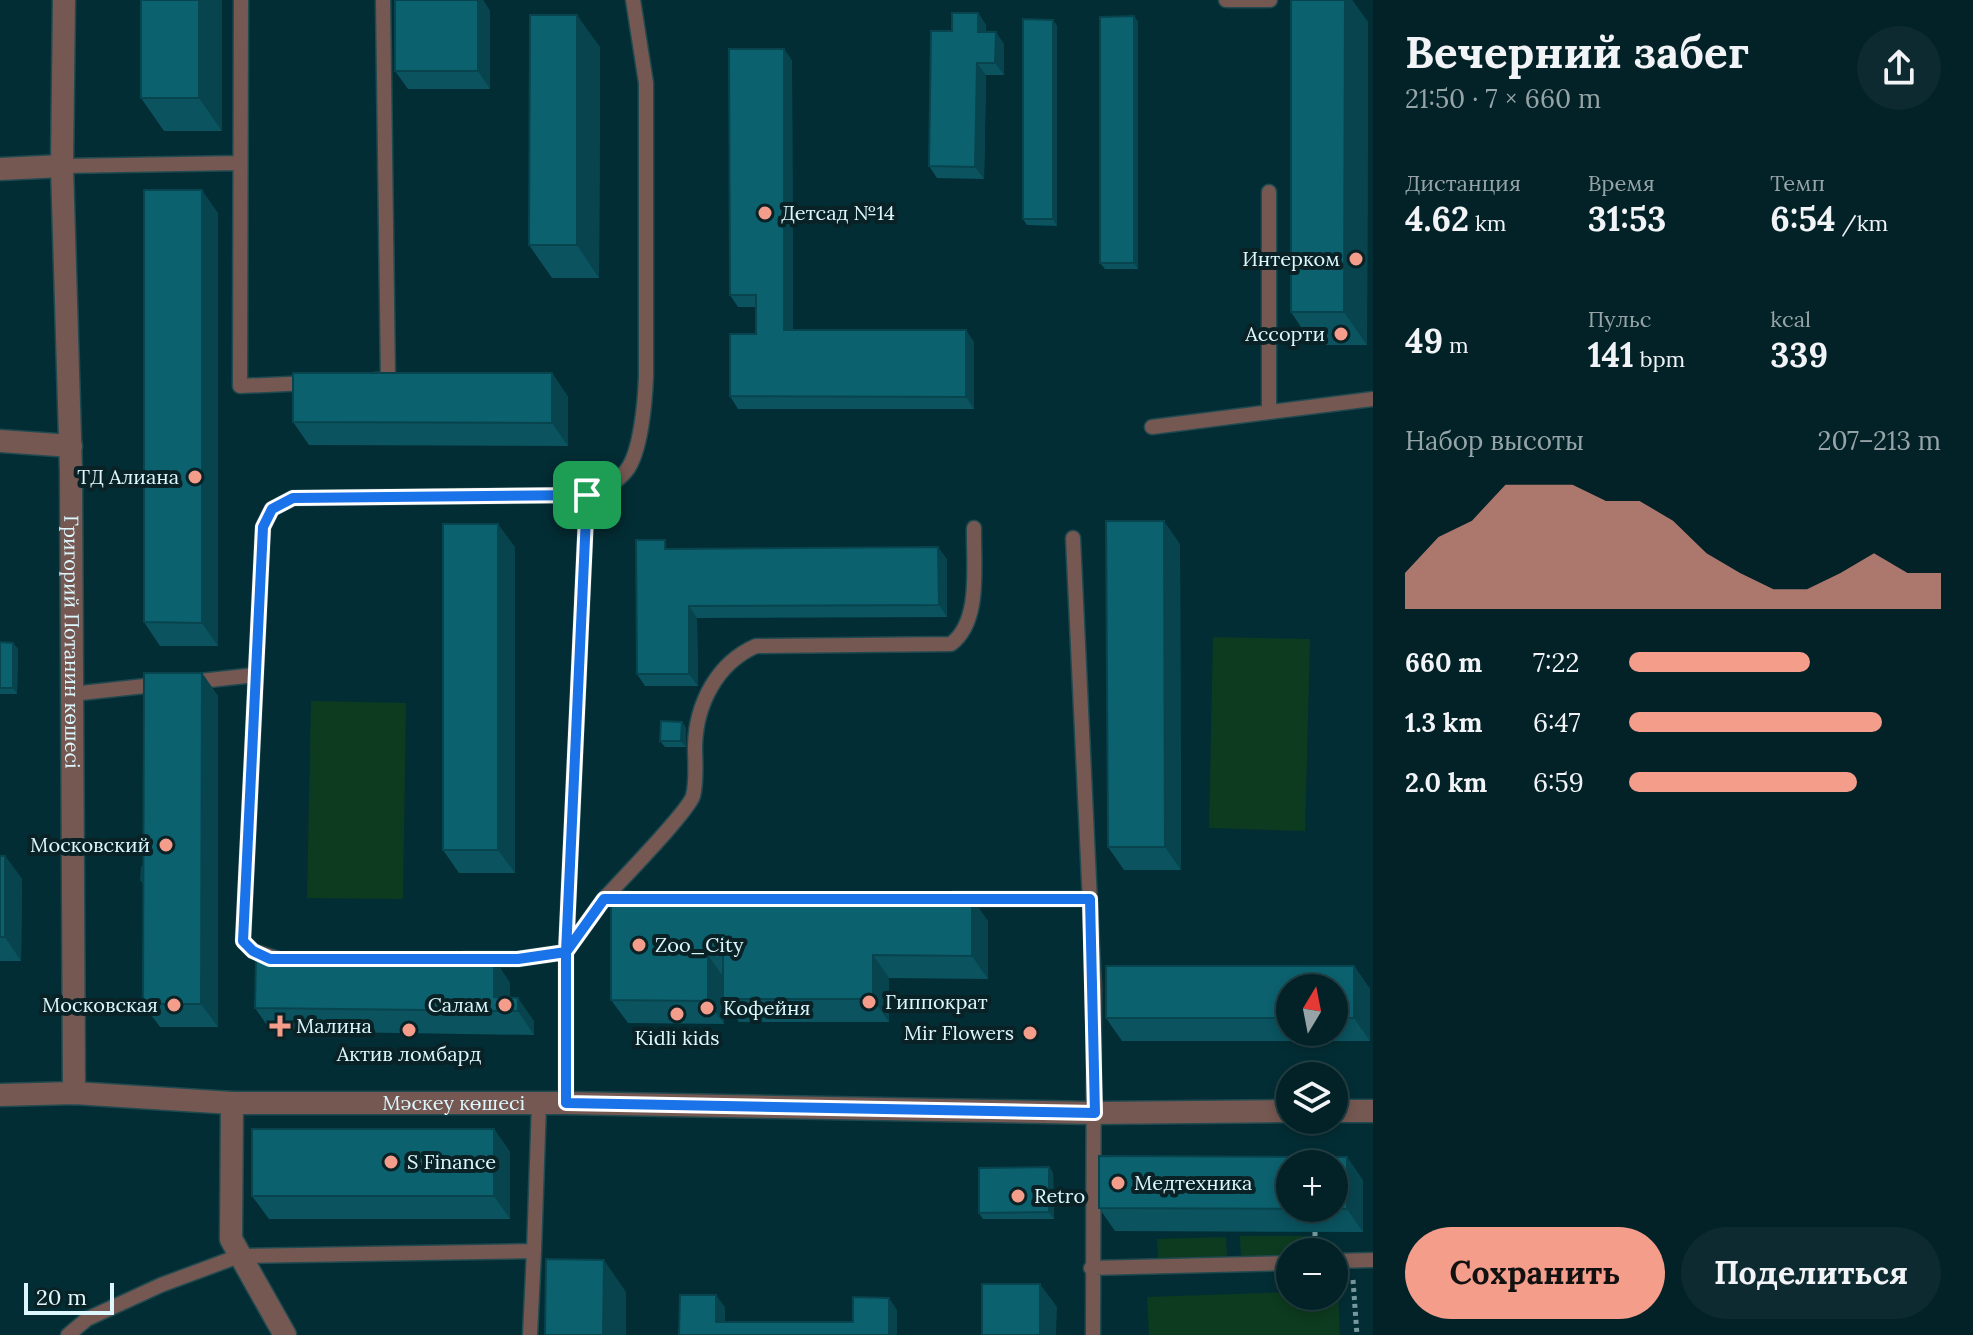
<!DOCTYPE html>
<html lang="ru">
<meta charset="utf-8">
<style>
:root{--surface:#022227;--page:#0c2a2f;--text:#f1f3f6;--muted:#96a4a7;--line:#233f44;--accent:#f49d8b}
body{margin:0;font-family:Lora,serif;background:var(--page);color:var(--text);height:100vh;display:flex;flex-direction:column;font-size:30px;white-space:nowrap}
*{box-sizing:border-box;margin:0}
p{font-size:26px;color:var(--muted)}
.icon{flex:none;width:44px;height:44px;fill:none;stroke:currentColor;stroke-width:2;stroke-linecap:round;stroke-linejoin:round}
.map{position:relative;flex:1;overflow:hidden}
.drawer{display:flex;flex-direction:column;background:var(--surface);width:600px}
.drawer>*{flex:none}
.needle{width:52px;rotate:10deg}
.fabs{position:absolute;left:1276px;top:974px;display:grid;gap:16px}
.fabs a{display:grid;place-items:center;width:72px;height:72px;border-radius:50%;background:var(--surface);box-shadow:0 4px 12px #0003,0 0 0 2px var(--line);font-size:40px}
.scale{position:absolute;left:24px;bottom:20px;width:90px;box-sizing:border-box;padding-left:8px;border:4px solid #dcf8fe;border-top:0;font-size:22px;line-height:28px;white-space:nowrap;color:#dcf8fe;-webkit-text-stroke:6px #0a2226;paint-order:stroke}
.pin{position:absolute;display:grid;place-items:center;width:68px;height:68px;color:#fff;margin:-34px;border-radius:16px;box-shadow:0 4px 12px #0006}
.round{display:grid;place-items:center;flex:none;width:84px;height:84px;border-radius:42px;background:var(--page)}
.overview{display:flex;align-items:center;justify-content:space-between;height:136px;padding:0 32px}
h1{font-size:44px;font-weight:700;line-height:60px}
.figures{display:grid;grid-template-columns:repeat(3,1fr);gap:12px;height:136px;padding:8px 32px}
.figures div{display:grid;align-content:center}
.figures b{font-size:34px;font-weight:700}
.figures small{font-size:22px;font-weight:400}
.figures p{font-size:22px}
.chart{height:224px;padding:16px 32px}
.chart p{display:flex;justify-content:space-between}
.chart svg{width:100%;height:144px;margin-top:8px;fill:var(--accent);opacity:.7}
.action{display:flex;gap:16px;margin-top:auto;padding:16px 32px}
.action a{flex:1;height:92px;border-radius:48px;background:var(--accent);color:#111;font-size:32px;font-weight:700;line-height:92px;text-align:center}
.action a+a{background:var(--page);color:var(--text)}
ul{padding:0 32px;list-style:none;font-size:26px}
li{display:grid;grid-template-columns:128px 96px 1fr;align-items:center;height:60px}
li i{height:20px;border-radius:10px;background:var(--accent)}
main{display:flex;flex:1;min-height:0}
.map>svg:first-child{display:block}
.green{fill:#0d3b1f}
.lines{fill:none;stroke-linecap:round;stroke-linejoin:round}
.service-casing{stroke:#214950;stroke-width:17}
.minor-casing{stroke:#214950;stroke-width:25}
.tertiary-casing{stroke:#214950;stroke-width:25}
.path{stroke:#76999f;stroke-width:5;stroke-dasharray:4 4;stroke-linecap:butt}
.service{stroke:#755851;stroke-width:14}
.minor{stroke:#755851;stroke-width:22}
.tertiary{stroke:#755851;stroke-width:22}
.wall{fill:#0a535f;fill-rule:evenodd}
.shaded-wall{fill:#08444e}
.building{fill:#0c616f;stroke:#08444e;stroke-width:2;fill-rule:evenodd}
.route-casing{stroke:#fff;stroke-width:16}
.route{stroke:#1a73e8;stroke-width:10}
.poi-dot{fill:#f49d8b;stroke:#0a2226;stroke-width:3}
.labels{text-anchor:middle;stroke-width:8;stroke-linejoin:round;paint-order:stroke}
.poi-label{font-size:20px;fill:#dcf8fe;stroke:#0a2226;text-anchor:start}
.street-label{font-size:20px;fill:#dcf8fe;stroke:#0a2226}
</style>
<main>
<div class="map">
<svg width="1373" height="1335" viewBox="0 0 1373 1335">
<rect width="100%" height="100%" fill="#032d34"/>
<path class="green" d="M1213,637L1310,639L1305,831L1209,828Z
M311,701L406,703L403,899L307,898Z
M1240,1236H1309V1252H1290V1258L1241,1259Z
M1226,1237L1227,1259L1158,1261L1157,1239Z
M1334,1291H1338L1340,1335H1149L1147,1297L1290,1292V1296H1334Z"/>
<g class="lines">
<g class="service-casing">
<path id="service" d="M241,0L240,386L310,383
M1226,0H1270
M62,166L239,163
M1269,192V412
M375,380H388L383,0
M1152,427L1373,399
M1073,538L1094,988L1093,1335
M191,682L255,675
M72,694L163,684
M604,899C620,881 687,813 693,796C697,781 695,762 695,746C696,704 717,663 756,646L951,644C982,621 973,563 974,528
M954,899H1090
M279,959L253,951L243,941L263,527L272,509L293,498L587,495C601,489 616,484 626,471C641,453 645,401 646,377V83L633,0
M464,959H518L566,952L587,495
M566,1103V952L604,899H629
M534,1251L539,1103
M1334,1261L1373,1260
M1091,1268L1290,1263
M68,1335L87,1319L161,1285L239,1256L534,1251L530,1335"/>
</g>
<g class="minor-casing">
<path id="minor" d="M0,169L62,166
M0,441L71,446
M232,1103L231,1239L285,1335"/>
</g>
<g class="tertiary-casing">
<g id="tertiary">
<path id="s1" d="M64,0L62,166L71,472L74,1093"/>
<path id="s2" d="M0,1095L74,1093L232,1103H566L1095,1113L1290,1111"/>
<path d="M1334,1111H1373"/>
</g>
</g>
<path class="path" d="M1315,1232V1251
M1353,1280L1357,1335"/>
<use href="#service" class="service"/>
<use href="#minor" class="minor"/>
<use href="#tertiary" class="tertiary"/>
</g>
<path class="wall" d="M141,0L222,131H164L141,98Z
M395,0H483L490,11V89H408L395,71Z
M1291,0H1352L1368,22L1367,345H1313L1291,312Z
M978,13L986,25V32L1004,44V75H986L984,179L937,178L929,166L952,31Z
M1134,16L1138,22V269H1105L1100,263Z
M1053,20L1057,26V226L1027,225L1023,219Z
M600,47L599,278H552L529,245Z
M784,49L792,61L793,330L974,342V409H738L730,396L756,334V307H738L730,295Z
M218,213V646H160L144,622Z
M552,373L568,397V446L309,445L293,422Z
M1180,544L1181,870H1124L1108,847Z
M515,547V873H459L443,850Z
M671,549L947,559V617L697,618L698,686H645L637,674Z
M0,642L13,643L18,649L17,694H0Z
M202,673L218,696V1027H160L143,1004V884L141,880L143,867Z
M682,722L686,728V747H665L660,741Z
M0,856H5L22,879L21,961H0Z
M611,897L988,921V979L889,978V1022H739L724,1001V1024L628,1023L611,1000Z
M494,959L510,983V998L534,1021V1035L271,1031L255,1008Z
M1106,966H1354L1370,989V1041H1122L1106,1018ZM1290,988H1334V1032H1290Z
M494,1129L510,1152V1219H269L252,1196Z
M1049,1167L1053,1173L1054,1219H983L979,1213Z
M1363,1180V1232L1115,1231L1099,1208Z"/>
<path class="shaded-wall" d="M199,0H222V131L199,98Z
M478,0H483L490,11V89L478,71Z
M1345,0H1352L1368,22L1367,345L1344,312Z
M978,13L986,25V44L978,32Z
M577,15L600,47L599,278L577,245Z
M1134,16L1138,22V269L1134,263Z
M1053,20L1057,26V226L1053,219Z
M996,32L1004,44V75L995,63Z
M784,49L792,61L793,342L784,330Z
M977,63L986,75L984,179L975,167Z
M202,190L218,213V646L202,623Z
M966,330L974,342V409L966,397Z
M552,373L568,397V446L552,423Z
M1164,521L1180,544L1181,870L1165,847Z
M498,524L515,547V873L498,850Z
M938,547L947,559V617L939,605Z
M689,606L697,618L698,686L689,674Z
M13,643L18,649L17,694L13,688Z
M202,673L218,696V1027L201,1004Z
M682,722L686,728V747L681,741Z
M5,856L22,879L21,961L5,937Z
M972,898L988,921V979L972,956Z
M708,955L724,978L723,999L724,1001V1024L708,1001Z
M873,955L889,978V1022L873,999Z
M494,959L510,983V1011L494,997Z
M1354,966L1370,989V1041L1354,1018Z
M518,998L534,1021V1035L518,1011Z
M494,1129L510,1152V1219L494,1196Z
M1347,1157L1363,1180V1232L1347,1209Z
M1049,1167L1053,1173L1054,1219L1049,1212Z
M604,1260L626,1292V1335H603Z
M1040,1284L1057,1307L1056,1335H1040Z
M716,1295L725,1307V1334L716,1322Z
M889,1298L897,1310V1335H889Z"/>
<path class="building" d="M141,0H199V98H141Z
M395,0H478V71H395Z
M1291,0H1345L1344,312H1291Z
M952,13H978V32H996L995,63H977L975,167L929,166L931,31H952Z
M530,15H577V245H529Z
M1134,16V263H1100V17Z
M1023,19L1053,20V219H1023Z
M729,49H784V330H966V397L730,396V334H756V295H730Z
M144,190H202V623L144,622Z
M293,373H552V423L293,422Z
M1106,521H1164L1165,847H1108Z
M443,524H498V850H443Z
M636,540H665V549L938,547L939,605L689,606V674H637Z
M0,642L13,643V688H0Z
M144,673H202L201,1004H143Z
M661,721L682,722L681,741H660Z
M0,856H5V937H0Z
M142,867H143V880H141Z
M611,897L972,898V956L873,955V999H723V955H708V1001L611,1000Z
M256,956L494,959V997L518,998V1011L255,1008Z
M1106,966H1354V1018H1334V988H1290V1018H1106Z
M252,1129H494V1196H252Z
M1099,1156L1347,1157V1209L1099,1208ZM1290,1164H1334V1208H1290Z
M1049,1167V1212L979,1213V1168Z
M546,1259L604,1260L603,1335H545Z
M982,1284H1040V1335H982Z
M680,1295H716V1322H853V1297L889,1298V1335H679Z"/>
<g class="lines">
<g class="route-casing">
<path id="route" d="M587,495L293,498L272,509L263,527L243,941L253,951L270,959H518L566,952V1103L1095,1113L1090,899H604L566,952L587,495"/>
</g>
<use href="#route" class="route"/>
</g>
<g class="poi-dot">
<circle cx="765" cy="213" r="8"/>
<circle cx="1356" cy="259" r="8"/>
<circle cx="1341" cy="334" r="8"/>
<circle cx="195" cy="477" r="8"/>
<circle cx="166" cy="845" r="8"/>
<circle cx="639" cy="945" r="8"/>
<circle cx="869" cy="1002" r="8"/>
<circle cx="174" cy="1005" r="8"/>
<circle cx="505" cy="1005" r="8"/>
<circle cx="707" cy="1008" r="8"/>
<circle cx="677" cy="1014" r="8"/>
<path d="M276 1014h8v8h8v8h-8v8h-8v-8h-8v-8h8z"/>
<circle cx="409" cy="1030" r="8"/>
<circle cx="1030" cy="1033" r="8"/>
<circle cx="391" cy="1162" r="8"/>
<circle cx="1118" cy="1183" r="8"/>
<circle cx="1018" cy="1196" r="8"/>
</g>
<g class="labels">
<g class="poi-label">
<text x="781" y="220">Детсад №14</text>
<text x="1340" y="266" text-anchor="end">Интерком</text>
<text x="1325" y="341" text-anchor="end">Ассорти</text>
<text x="179" y="484" text-anchor="end">ТД Алиана</text>
<text x="150" y="852" text-anchor="end">Московский</text>
<text x="655" y="952">Zoo_City</text>
<text x="885" y="1009">Гиппократ</text>
<text x="158" y="1012" text-anchor="end">Московская</text>
<text x="489" y="1012" text-anchor="end">Салам</text>
<text x="723" y="1015">Кофейня</text>
<text x="296" y="1033">Малина</text>
<text x="1014" y="1040" text-anchor="end">Mir Flowers</text>
<text x="677" y="1045" text-anchor="middle">Kidli kids</text>
<text x="409" y="1061" text-anchor="middle">Актив ломбард</text>
<text x="407" y="1169">S Finance</text>
<text x="1134" y="1190">Медтехника</text>
<text x="1034" y="1203">Retro</text>
</g>
<g class="street-label">
<text dy="7" stroke="none"><textPath href="#s1" startOffset="642">Григорий Потанин көшесі</textPath></text>
<text dy="7" stroke="none"><textPath href="#s2" startOffset="454">Мәскеу көшесі</textPath></text>
</g>
</g>
</svg>
<div class="fabs">
<a><svg class="needle" viewBox="-14 -14 28 28"><path d="M0-13l5 13h-10z" fill="#e53935"/><path d="M0 13l5-13h-10z" fill="#96a4a7"/></svg></a>
<a><svg class="icon" aria-label="layers" viewBox="0 0 24 24"><path d="M12 4l9 5-9 5-9-5zM3 14l9 5 9-5"/></svg></a>
<a>+</a>
<a>−</a>
</div>
<div class="scale">20 m</div>
<div class="pin" style="left:587px;top:495px;background:#1e9e55"><svg class="icon" aria-label="arrive" viewBox="0 0 24 24"><path d="M6 21V4h12l-3 4 3 4H6"/></svg></div>
</div>
<section class="drawer">
<div class="overview"><div><h1>Вечерний забег</h1><p>21:50 · 7 × 660 m</p></div><a class="round"><svg class="icon" aria-label="share" viewBox="0 0 24 24"><path d="M12 15V3M7 8l5-5 5 5M5 13v7h14v-7"/></svg></a></div>
<div class="figures">
<div><p>Дистанция</p><b>4.62<small> km</small></b></div>
<div><p>Время</p><b>31:53</b></div>
<div><p>Темп</p><b>6:54<small> /km</small></b></div>
</div>
<div class="figures">
<div><b>49<small> m</small></b></div>
<div><p>Пульс</p><b>141<small> bpm</small></b></div>
<div><p>kcal</p><b>339</b></div>
</div>
<div class="chart"><p><span>Набор высоты</span>207–213 m</p>
<svg viewBox="0 0 160 44" preserveAspectRatio="none"><path d="M0 44V33L10 22L20 17L30 6L40 6L50 6L60 11L70 11L80 17L90 27L100 33L110 38L120 38L130 33L140 27L150 33L160 33V44z"/></svg>
</div>
<ul>
<li><b>660 m</b>7:22<i style="width:58%"></i></li>
<li><b>1.3 km</b>6:47<i style="width:81%"></i></li>
<li><b>2.0 km</b>6:59<i style="width:73%"></i></li>
</ul>
<div class="action"><a>Сохранить</a><a>Поделиться</a></div>
</section>
</main>
